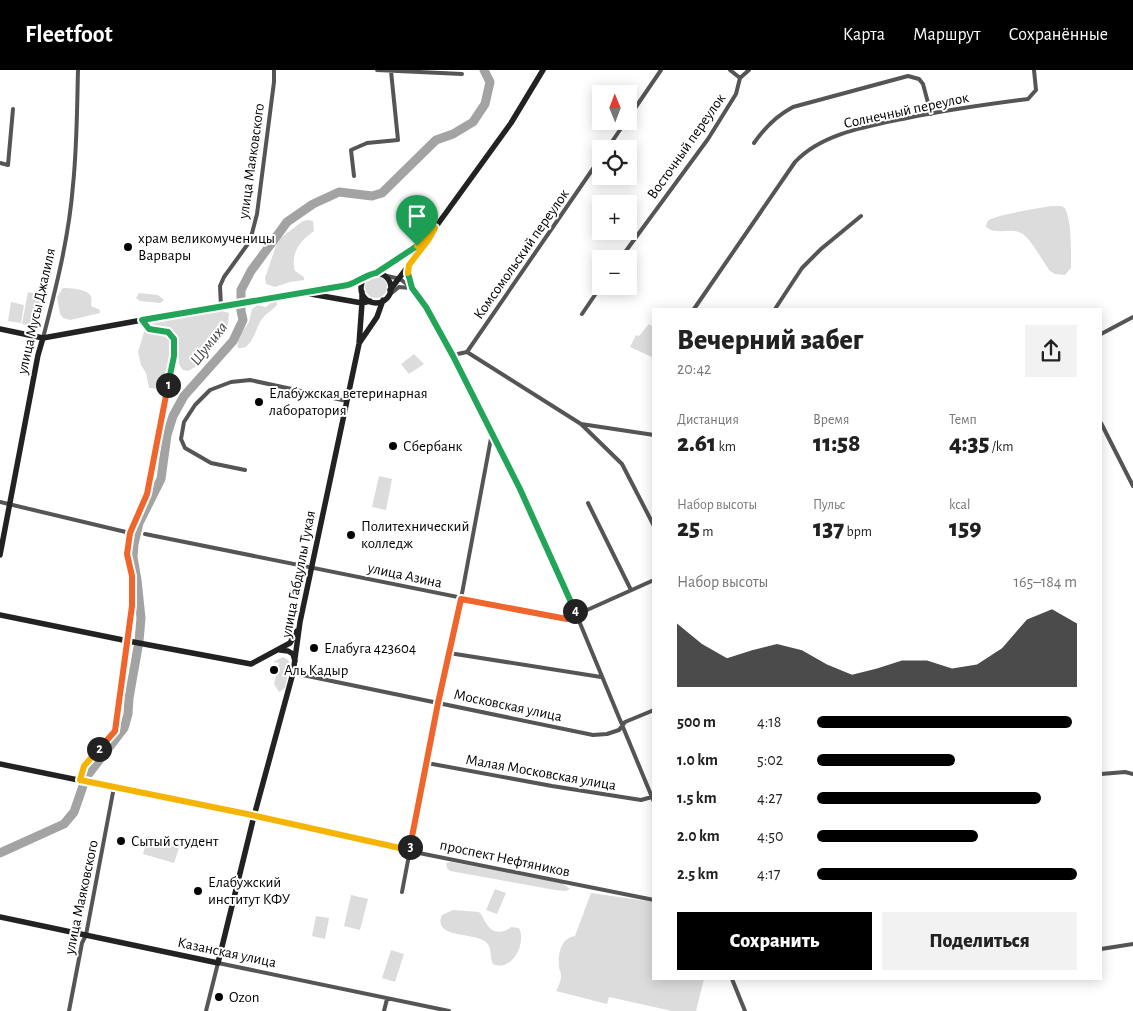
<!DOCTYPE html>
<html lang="ru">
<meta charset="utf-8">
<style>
:root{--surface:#fff;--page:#f2f2f2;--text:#222;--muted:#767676;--accent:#000}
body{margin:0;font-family:"Alegreya Sans",sans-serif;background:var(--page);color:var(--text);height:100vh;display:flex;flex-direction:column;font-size:19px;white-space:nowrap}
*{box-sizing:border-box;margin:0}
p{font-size:16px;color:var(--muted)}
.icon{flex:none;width:28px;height:28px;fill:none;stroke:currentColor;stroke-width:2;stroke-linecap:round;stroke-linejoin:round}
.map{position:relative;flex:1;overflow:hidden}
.side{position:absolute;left:652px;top:238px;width:450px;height:672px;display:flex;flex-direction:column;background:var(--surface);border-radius:0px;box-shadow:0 2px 12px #0003}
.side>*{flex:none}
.needle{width:32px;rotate:359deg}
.controls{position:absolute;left:592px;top:15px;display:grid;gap:10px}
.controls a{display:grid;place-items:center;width:45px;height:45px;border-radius:0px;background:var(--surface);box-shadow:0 2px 12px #0003;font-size:25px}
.pin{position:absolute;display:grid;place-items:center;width:42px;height:42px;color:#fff;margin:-51px -21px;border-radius:50% 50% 50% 0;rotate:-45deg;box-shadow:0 0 5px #0007}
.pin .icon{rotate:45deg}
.km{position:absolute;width:25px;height:25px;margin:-12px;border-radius:50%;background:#222;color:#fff;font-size:14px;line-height:25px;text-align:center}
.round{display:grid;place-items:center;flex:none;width:52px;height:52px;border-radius:0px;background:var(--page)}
.summary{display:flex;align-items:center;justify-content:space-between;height:85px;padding:0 25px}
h1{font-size:28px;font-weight:800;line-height:38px}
.metrics{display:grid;grid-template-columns:repeat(3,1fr);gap:8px;height:85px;padding:5px 25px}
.metrics div{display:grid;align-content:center}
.metrics b{font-size:25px;font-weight:800}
.metrics small{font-size:14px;font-weight:400}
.metrics p{font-size:14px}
.chart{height:140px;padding:10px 25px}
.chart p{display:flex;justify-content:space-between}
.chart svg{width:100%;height:90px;margin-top:5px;fill:var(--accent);opacity:.7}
.button{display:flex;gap:10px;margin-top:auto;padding:10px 25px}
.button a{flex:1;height:58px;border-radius:0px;background:var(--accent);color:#fff;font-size:20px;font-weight:800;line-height:58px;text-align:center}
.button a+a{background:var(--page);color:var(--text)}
ul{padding:0 25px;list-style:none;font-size:16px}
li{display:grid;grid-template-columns:80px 60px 1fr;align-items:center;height:38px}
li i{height:12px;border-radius:6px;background:var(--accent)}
header{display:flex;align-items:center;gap:30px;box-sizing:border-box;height:70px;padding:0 25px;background:var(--accent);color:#fff}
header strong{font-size:24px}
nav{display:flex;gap:28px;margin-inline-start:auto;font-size:18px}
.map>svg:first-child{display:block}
.green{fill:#dcdcdc}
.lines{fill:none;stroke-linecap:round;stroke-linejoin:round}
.river{stroke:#a3a3a3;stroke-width:9}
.street{stroke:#555;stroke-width:4}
.secondary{stroke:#222;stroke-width:5.5}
.split-1-casing{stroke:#fff;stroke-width:10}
.split-2-casing{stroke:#fff;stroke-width:10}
.split-3-casing{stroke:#fff;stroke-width:10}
.split-4-casing{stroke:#fff;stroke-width:10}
.split-5-casing{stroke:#fff;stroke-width:10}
.split-6-casing{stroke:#fff;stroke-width:10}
.split-1{stroke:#22a559;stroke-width:6}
.split-2{stroke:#f0652b;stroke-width:6}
.split-3{stroke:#f5b400;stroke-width:6}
.split-4{stroke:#f0652b;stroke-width:6}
.split-5{stroke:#22a559;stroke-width:6}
.split-6{stroke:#f5b400;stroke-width:6}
.poi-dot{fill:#000;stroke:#fff;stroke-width:2}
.labels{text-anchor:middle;stroke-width:4;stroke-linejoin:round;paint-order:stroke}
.street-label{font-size:15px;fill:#000;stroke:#fff}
.poi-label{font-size:15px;fill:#000;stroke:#fff;text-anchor:start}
.water-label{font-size:16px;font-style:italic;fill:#444;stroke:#fff}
</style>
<header>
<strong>Fleetfoot</strong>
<nav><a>Карта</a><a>Маршрут</a><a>Сохранённые</a></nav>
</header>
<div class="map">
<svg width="1133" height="941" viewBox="0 0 1133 941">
<rect width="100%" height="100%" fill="#fff"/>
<path class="green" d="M1051,136H1061L1065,138C1072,153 1071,181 1071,198L1065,205L1055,204L1050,201C1043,192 1030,167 1021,163C1010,157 997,166 986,157C987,153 986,153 989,150C995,145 1040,138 1051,136Z
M308,150L313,151L314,161C300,171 290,183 295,201L304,207V210L290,212L275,217L266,214L265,208L278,170L303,151Z
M365 217a11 11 0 1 1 22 0a11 11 0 1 1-22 0Z
M63,218C70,218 89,219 91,227C92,229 91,235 91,236L100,240V243L70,250L63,248L60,244L57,227Z
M28,222L45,226L39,257L22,254Z
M139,223L158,225L164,230L160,233L140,231L136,228Z
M273,231H277V235C273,240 266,243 262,249C255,258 253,280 238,278C236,267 244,260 249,252C250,248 251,243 252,239L258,235L266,237Z
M11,232L24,235L21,253L8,251Z
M222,241L229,243L228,254L204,289L195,297L188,301L183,300L179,294V278L174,273L170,276V289L159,319L149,318L146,303L141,295L138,282L144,262L151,254L204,242Z
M649,254L654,258V288L630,277L636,265L639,266Z
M414,284L424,294L409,304L401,294Z
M379,406L392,409L386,440L372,437Z
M283,587L288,590L290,594L285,618L279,622L274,614L279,593L273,592Z
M148,766L180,775L174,793L143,784Z
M451,792L562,813L570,819L566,821L555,820L450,801L447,798L446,793Z
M495,819L506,823L497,844L486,840Z
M591,823L654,832V909H704L696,941H672L609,927L607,934L556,921C558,917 561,911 561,906C561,903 560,901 559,898C558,885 560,868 575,866Z
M351,825L368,829L360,860L344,856Z
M453,840L479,842C483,846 483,849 486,853C492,864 503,864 511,857L519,858C527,874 511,903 493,894C489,887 493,878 486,872C474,862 432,869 442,845Z
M316,846L329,848L325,869L312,866Z
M391,880L404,884L395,912L382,908Z"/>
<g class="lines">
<path class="river" d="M139,571L141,548L137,510L133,487L134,474L139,453L161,409L167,365L173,346L184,326L233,271L243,250L241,241V220L251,201L287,152L313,134L339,122L372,126L382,123L436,70L453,64L473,52L485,34L490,12L484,0
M87,706L124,658L128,644L129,628L138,577
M0,783L64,754L74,742L83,716"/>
<path class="street" d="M377,0L462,4
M730,0L740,8
M629,47L661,0
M754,73C765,57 776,46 793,37L908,6L919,9L923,14L931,44
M607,79L626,51
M0,93L8,95L13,39
M354,106L351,80L367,73L398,70L391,1
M620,189L708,69L736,24L740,8L749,0
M409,196V207L411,216
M383,205L400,209L412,218L426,237L453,285L520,419L577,546L654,732
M389,225L399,217L410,218
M221,236L220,216L224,207L250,171L257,144L274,12V0
M694,239L795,92C822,63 869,56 907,48C947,40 988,34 1028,29L1036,20L1034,0
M775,239L802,198L821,179L861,146
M582,244L601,216
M1101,264L1133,247
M43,268C56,218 69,167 73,115C77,77 77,38 78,0
M467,282L581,354L622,394L654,456
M453,285L467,282L601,87
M1101,353L1133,416
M581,354L654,365
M245,400L211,393L185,378L181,369L184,352L195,335L210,320L231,312L250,310L347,331
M0,432L130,463
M588,433L631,520
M145,464L567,549L654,510
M449,583L601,607
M293,603L593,665L607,664L619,660L625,652L654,640
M427,693L552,716L641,730L652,727
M1101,704L1125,702L1133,704
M80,709L84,696L115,661L132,536L131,506L127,485L130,463L147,424L174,286C177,259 169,265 149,259L142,250
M254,746L409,781L654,830
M402,822L438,633L461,529L492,363
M1101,879L1133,874
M732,909L745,941
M69,941L82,873L86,865L114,717
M206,941L218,893L449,941
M384,941L387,929"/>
<path class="secondary" d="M376,203L404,186L429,165
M361 218a15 15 0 1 1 30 0a15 15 0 1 1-30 0Z
M390,220L429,169L435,158L511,53L543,0
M309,222L348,215L363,209
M0,259L43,268L181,243L305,223L362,233L370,231
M360,272L377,247L383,230
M0,485L38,285L43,268
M0,545L128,571L251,594L290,573L297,561
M280,580L288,581L293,584L295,591
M0,694L254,746
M0,847L218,893L254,746L293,603L300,552L359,274L362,233V222"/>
</g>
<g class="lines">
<g class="split-1-casing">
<path id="split-1" d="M168,315L174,286V269L168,262L149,259L142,250L348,215C357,212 368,204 376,203L417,176"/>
</g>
<g class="split-2-casing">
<path id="split-2" d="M99,679L115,661L132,536V506L127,484L130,463L147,424L168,315"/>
</g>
<g class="split-3-casing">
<path id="split-3" d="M99,679L84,696L80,710L247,744L409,780L410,777"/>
</g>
<g class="split-4-casing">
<path id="split-4" d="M410,777L438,633L461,529L567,549L577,546L575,541"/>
</g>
<g class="split-5-casing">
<path id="split-5" d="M408,203L412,218L426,237L453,286L520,419L575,541"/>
</g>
<g class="split-6-casing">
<path id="split-6" d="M408,203L409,195L429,169L435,158L417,176"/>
</g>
<use href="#split-1" class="split-1"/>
<use href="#split-2" class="split-2"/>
<use href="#split-3" class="split-3"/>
<use href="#split-4" class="split-4"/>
<use href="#split-5" class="split-5"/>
<use href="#split-6" class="split-6"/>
</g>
<g class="poi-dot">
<circle cx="128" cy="177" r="5"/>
<circle cx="259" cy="332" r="5"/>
<circle cx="393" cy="376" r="5"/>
<circle cx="351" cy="465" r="5"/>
<circle cx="314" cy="578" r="5"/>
<circle cx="274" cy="600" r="5"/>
<circle cx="121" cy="771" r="5"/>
<circle cx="198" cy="821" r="5"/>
<circle cx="219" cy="927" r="5"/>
</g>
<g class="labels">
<g class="street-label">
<text transform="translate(906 40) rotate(-12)" y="5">Солнечный переулок</text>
<text transform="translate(686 76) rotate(-55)" y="5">Восточный переулок</text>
<text transform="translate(251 91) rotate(-82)" y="5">улица Маяковского</text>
<text transform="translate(521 184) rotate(-55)" y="5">Комсомольский переулок</text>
<text transform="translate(36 241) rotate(-77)" y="5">улица Мусы Джалиля</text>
<text transform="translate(298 504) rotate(-79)" y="5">улица Габдуллы Тукая</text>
<text transform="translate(405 505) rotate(12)" y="5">улица Азина</text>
<text transform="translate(508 635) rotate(12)" y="5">Московская улица</text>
<text transform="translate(541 702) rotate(10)" y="5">Малая Московская улица</text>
<text transform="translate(505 788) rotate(12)" y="5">проспект Нефтяников</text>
<text transform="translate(81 827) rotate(-78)" y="5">улица Маяковского</text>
<text transform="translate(227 882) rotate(12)" y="5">Казанская улица</text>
</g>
<g class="poi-label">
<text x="138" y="173">храм великомученицы<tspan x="138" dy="17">Варвары</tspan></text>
<text x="269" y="328">Елабужская ветеринарная<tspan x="269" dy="17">лаборатория</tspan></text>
<text x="403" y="381">Сбербанк</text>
<text x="361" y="461">Политехнический<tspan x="361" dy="17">колледж</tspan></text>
<text x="324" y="583">Елабуга 423604</text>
<text x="284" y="605">Аль Кадыр</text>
<text x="131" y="776">Сытый студент</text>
<text x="208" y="817">Елабужский<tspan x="208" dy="17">институт КФУ</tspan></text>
<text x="229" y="932">Ozon</text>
</g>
<g class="water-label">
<text transform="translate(208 273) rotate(-52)" y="6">Шумиха</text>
</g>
</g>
</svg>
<div class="controls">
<a><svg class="needle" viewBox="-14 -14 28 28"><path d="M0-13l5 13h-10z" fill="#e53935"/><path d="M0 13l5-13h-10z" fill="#767676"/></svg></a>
<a><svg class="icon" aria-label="locate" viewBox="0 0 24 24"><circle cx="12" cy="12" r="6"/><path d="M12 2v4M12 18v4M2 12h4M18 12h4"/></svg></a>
<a>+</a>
<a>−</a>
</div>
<div class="pin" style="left:417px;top:176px;background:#1e9e55"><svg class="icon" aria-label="arrive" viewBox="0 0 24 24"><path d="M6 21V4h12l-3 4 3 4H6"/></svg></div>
<b class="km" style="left:168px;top:315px">1</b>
<b class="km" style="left:99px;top:679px">2</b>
<b class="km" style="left:410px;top:777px">3</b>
<b class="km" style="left:575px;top:541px">4</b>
<section class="side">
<div class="summary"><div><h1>Вечерний забег</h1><p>20:42</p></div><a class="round"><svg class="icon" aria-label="share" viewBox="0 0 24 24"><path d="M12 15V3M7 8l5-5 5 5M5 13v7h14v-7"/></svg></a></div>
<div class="metrics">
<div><p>Дистанция</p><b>2.61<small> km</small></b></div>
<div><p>Время</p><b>11:58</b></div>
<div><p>Темп</p><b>4:35<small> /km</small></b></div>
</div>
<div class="metrics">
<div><p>Набор высоты</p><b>25<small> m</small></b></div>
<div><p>Пульс</p><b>137<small> bpm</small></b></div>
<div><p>kcal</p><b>159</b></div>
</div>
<div class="chart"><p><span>Набор высоты</span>165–184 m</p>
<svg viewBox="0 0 160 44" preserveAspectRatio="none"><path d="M0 44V13L10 23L20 30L30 26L40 23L50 26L60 33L70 38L80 35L90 31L100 31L110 35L120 33L130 25L140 11L150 6L160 13V44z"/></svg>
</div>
<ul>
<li><b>500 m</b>4:18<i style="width:98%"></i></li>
<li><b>1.0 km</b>5:02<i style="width:53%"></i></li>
<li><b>1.5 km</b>4:27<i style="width:86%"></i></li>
<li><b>2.0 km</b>4:50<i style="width:62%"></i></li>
<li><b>2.5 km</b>4:17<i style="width:100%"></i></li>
</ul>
<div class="button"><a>Сохранить</a><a>Поделиться</a></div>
</section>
</div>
